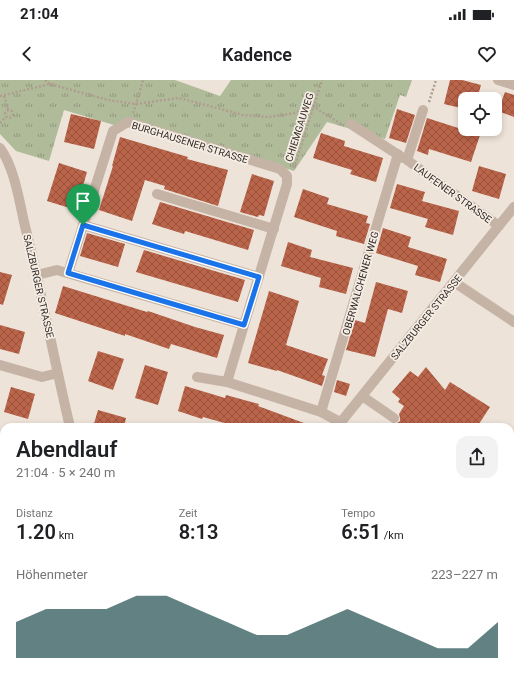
<!DOCTYPE html>
<html lang="de">
<meta charset="utf-8">
<style>
:root{--surface:#fff;--page:#f2f2f2;--text:#202124;--muted:#757577;--accent:#204c4f}
body{margin:0;font-family:Roboto,sans-serif;background:var(--page);color:var(--text);height:100vh;display:flex;flex-direction:column;font-size:15px;white-space:nowrap}
*{box-sizing:border-box;margin:0}
p{font-size:13px;color:var(--muted)}
.icon{flex:none;width:22px;height:22px;fill:none;stroke:currentColor;stroke-width:2;stroke-linecap:round;stroke-linejoin:round}
.map{position:relative;flex:1;overflow:hidden}
.drawer{position:absolute;left:0px;top:343px;width:514px;height:256px;display:flex;flex-direction:column;background:var(--surface);border-radius:12px 12px 0 0;box-shadow:0 2px 6px #0003}
.drawer>*{flex:none}
.buttons{position:absolute;left:458px;top:12px;display:grid;gap:8px}
.buttons a{display:grid;place-items:center;width:44px;height:44px;border-radius:8px;background:var(--surface);box-shadow:0 2px 6px #0003;font-size:20px}
.pin{position:absolute;display:grid;place-items:center;width:34px;height:34px;color:#fff;margin:-41px -17px;border-radius:50% 50% 50% 0;rotate:-45deg;box-shadow:0 0 4px #0007}
.pin .icon{rotate:45deg}
.round{display:grid;place-items:center;flex:none;width:42px;height:42px;border-radius:12px;background:var(--page)}
.head{display:flex;align-items:center;justify-content:space-between;height:68px;padding:0 16px}
h1{font-size:22px;font-weight:600;line-height:30px}
.stats{display:grid;grid-template-columns:repeat(3,1fr);gap:6px;height:68px;padding:4px 16px}
.stats div{display:grid;align-content:center}
.stats b{font-size:20px;font-weight:600}
.stats small{font-size:11px;font-weight:400}
.stats p{font-size:11px}
.chart{height:112px;padding:8px 16px}
.chart p{display:flex;justify-content:space-between}
.chart svg{width:100%;height:72px;margin-top:4px;fill:var(--accent);opacity:.7}
.status{display:flex;justify-content:space-between;align-items:center;height:28px;padding:0 20px;background:var(--surface);direction:ltr}
.status svg{height:11px;fill:currentColor}
header{display:flex;justify-content:space-between;align-items:center;height:52px;padding:0 16px;background:var(--surface);font-size:18px;font-weight:600}
.map>svg:first-child{display:block}
.grass{fill:url(#grass-tufts)}
.forest{fill:url(#forest-firs)}
.building{fill:url(#building-cross-hatch)}
.lines{fill:none;stroke-linecap:round;stroke-linejoin:round}
.path{stroke:#b09d90;stroke-width:2.5;stroke-dasharray:2 2;stroke-linecap:butt}
.minor{stroke:#c5b3a6;stroke-width:10}
.route-casing{stroke:#fff;stroke-width:8}
.route{stroke:#1a73e8;stroke-width:5}
.labels{text-anchor:middle;stroke-width:3.5;stroke-linejoin:round;paint-order:stroke}
.street-label{font-size:10px;fill:#312926;stroke:#f6eee4}
</style>
<div class="status"><b>21:04</b><svg viewBox="0 0 49 12"><path d="M0 12V9h3v3zM5 12V6h3v6zM10 12V3h3v9zM15 12V0h3v12zM26 1h20v11H26zM47 4h2v5h-2z"/></svg></div>
<header><svg class="icon" aria-label="back" viewBox="0 0 24 24"><path d="M15 5l-7 7 7 7"/></svg>Kadence<svg class="icon" aria-label="heart" viewBox="0 0 24 24"><path d="M12 20l-8-8c-3-5 5-10 8-4 3-6 11-1 8 4z"/></svg></header>
<div class="map">
<svg width="514" height="599" viewBox="0 0 514 599">
<defs>
<pattern id="grass-tufts" width="24" height="20" patternUnits="userSpaceOnUse"><rect width="24" height="20" fill="#b0bb9a"/><path d="M3 7l-1-3M5 7V3M7 7l1-3M15 17l-1-3M17 17v-4M19 17l1-3" fill="none" stroke="#90987d"/></pattern>
<pattern id="forest-firs" width="22" height="20" patternUnits="userSpaceOnUse"><rect width="22" height="20" fill="#b0bb9a"/><path d="M5 1l3.5 6h-7zM16 11l3.5 6h-7z" fill="#90987d"/></pattern>
<pattern id="building-cross-hatch" width="8" height="8" patternUnits="userSpaceOnUse"><rect width="8" height="8" fill="#ba644a"/><path d="M0 0l8 8M0 8l8-8" fill="none" stroke="#98523d"/></pattern>
</defs>
<rect width="100%" height="100%" fill="#eee3d8"/>
<path class="grass" d="M0,0H175L220,16L231,0H412L406,17L400,15L385,59L327,42L294,91L130,39L114,45L64,30L49,81L16,71L0,54Z"/>
<path class="forest" d="M0,553L4,554V595H146L159,599H0Z"/>
<path class="building" d="M450,0H462L481,5L477,19H465V29L444,24Z
M505,12L514,15V37L498,31Z
M397,29L415,35L406,63L389,58Z
M71,34L101,41L94,69L64,62Z
M427,38L480,55L471,82L429,69L428,75L417,71Z
M321,53L345,61L344,66L383,78L376,102L350,94L352,90L313,78Z
M120,57L188,77L187,79L228,90L218,126L164,109L165,106L145,100L132,141L99,130L113,86H112Z
M59,83L87,92L76,130L47,121Z
M479,86L506,94L499,119L472,111Z
M252,94L274,101L264,136L259,135L258,137L240,132Z
M397,104L425,112L422,121L459,131L453,155L425,147L428,139L390,128Z
M303,109L329,118L327,124L368,136L366,143L370,144L364,164L336,156L337,151L294,137Z
M160,122L254,150L248,170L185,151L184,154L152,144Z
M383,148L411,157L408,167L447,179L440,202L415,195L418,186L376,173Z
M87,153L125,164L118,187L80,176Z
M288,162L312,170L310,177L353,188L346,214L319,207L321,198L281,186Z
M144,170L245,200L238,222L136,192Z
M0,192L12,195L3,225L0,224Z
M376,202L408,211L402,233L388,229L375,277L346,270L355,240L365,243Z
M63,206L147,232L148,231L195,247L224,255L217,278L171,264L169,269L125,254V256L55,233Z
M269,211L299,221L286,265L328,279L322,295L325,296L322,306L277,290V291L248,283Z
M0,245L25,252L19,274L0,269Z
M98,271L124,279L113,310L88,301Z
M145,285L168,292L158,325L135,318Z
M426,287L445,310L450,302L490,327L477,347H391L393,344H396L400,341V338L399,334L404,326L398,322L400,319L392,312L410,291L418,297Z
M337,300L350,304L346,316L334,312Z
M185,306L225,318L226,315L259,324L258,326L312,346V347H239L203,337L202,339L178,331Z
M11,307L35,314L28,339L4,332Z
M98,330L126,338L124,347H93Z"/>
<g class="lines">
<path class="path" d="M45,0L50,4
M0,16L50,4L108,20L136,24L178,18L191,21L243,35L269,37L295,33L314,27L341,44
M4,16L8,29
M429,22L436,0
M5 34a4 4 0 1 1 8 0a4 4 0 1 1-8 0Z
M133,33L136,24L143,0
M0,43L6,37
M294,88L322,0"/>
<path class="minor" d="M498,0L514,5
M423,30L407,80L499,146
M351,44L403,78
M0,68C14,87 19,119 24,142C41,210 54,279 70,347
M157,114L274,149
M83,145L259,197
M68,193L113,51L128,42L280,89L287,96V104L244,245
M37,195L57,190L244,245L227,302L321,332L340,342
M454,202L514,242
M0,285L42,297L58,293
M197,297L227,302
M362,316L394,338
M321,332L398,74
M337,347L514,127
M407,595L413,599
M302,599L305,595"/>
</g>
<g class="lines">
<g class="route-casing">
<path id="route" d="M83,145L259,197L244,245L68,193Z"/>
</g>
<use href="#route" class="route"/>
</g>
<g class="labels">
<g class="street-label">
<text transform="translate(299 47) rotate(-72)" y="4">CHIEMGAUWEG</text>
<text transform="translate(190 62) rotate(17)" y="4">BURGHAUSENER STRASSE</text>
<text transform="translate(453 113) rotate(36)" y="4">LAUFENER STRASSE</text>
<text transform="translate(360 203) rotate(-74)" y="4">OBERWALCHENER WEG</text>
<text transform="translate(39 206) rotate(77)" y="4">SALZBURGER STRASSE</text>
<text transform="translate(426 237) rotate(-51)" y="4">SALZBURGER STRASSE</text>
</g>
</g>
</svg>
<div class="buttons">
<a><svg class="icon" aria-label="locate" viewBox="0 0 24 24"><circle cx="12" cy="12" r="6"/><path d="M12 2v4M12 18v4M2 12h4M18 12h4"/></svg></a>
</div>
<div class="pin" style="left:83px;top:145px;background:#1e9e55"><svg class="icon" aria-label="arrive" viewBox="0 0 24 24"><path d="M6 21V4h12l-3 4 3 4H6"/></svg></div>
<section class="drawer">
<div class="head"><div><h1>Abendlauf</h1><p>21:04 · 5 × 240 m</p></div><a class="round"><svg class="icon" aria-label="share" viewBox="0 0 24 24"><path d="M12 15V3M7 8l5-5 5 5M5 13v7h14v-7"/></svg></a></div>
<div class="stats">
<div><p>Distanz</p><b>1.20<small> km</small></b></div>
<div><p>Zeit</p><b>8:13</b></div>
<div><p>Tempo</p><b>6:51<small> /km</small></b></div>
</div>
<div class="chart"><p><span>Höhenmeter</span>223–227 m</p>
<svg viewBox="0 0 160 44" preserveAspectRatio="none"><path d="M0 44V22L10 14L20 14L30 14L40 6L50 6L60 14L70 22L80 30L90 30L100 22L110 14L120 22L130 30L140 38L150 38L160 22V44z"/></svg>
</div>
</section>
</div>
